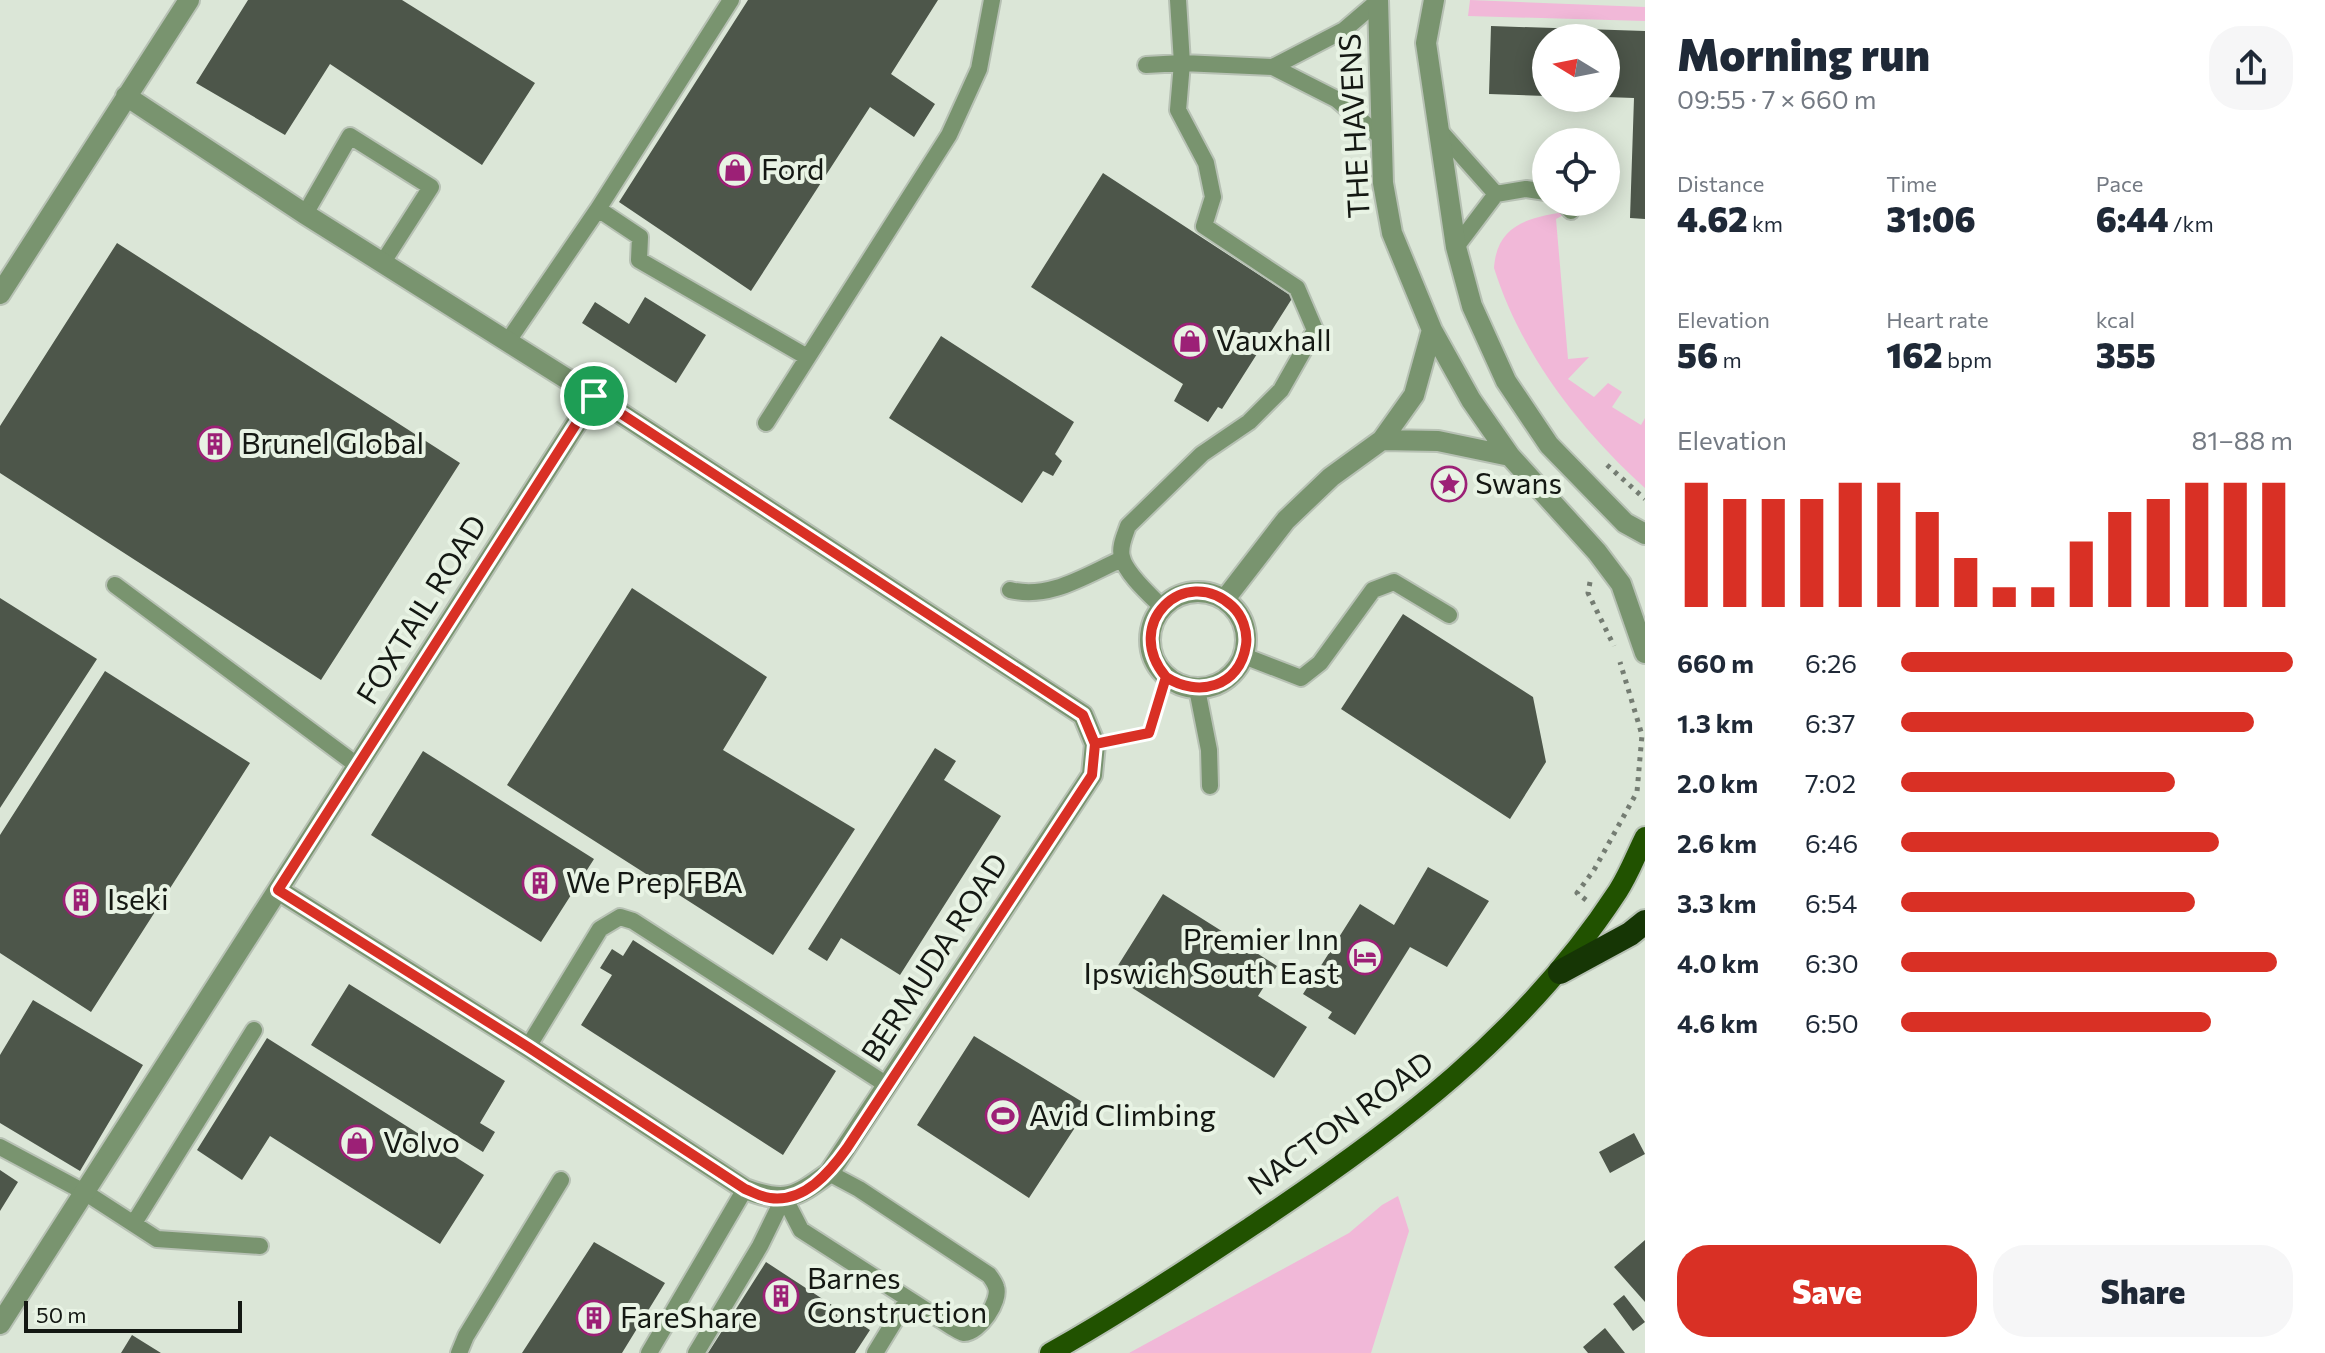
<!DOCTYPE html>
<meta charset="utf-8">
<style>
:root{--surface:#fff;--page:#f6f6f7;--text:#1f2937;--muted:#747a83;--accent:#d93025}
body{margin:0;font-family:Commissioner,sans-serif;background:var(--page);color:var(--text);height:100vh;display:flex;flex-direction:column;font-size:30px;white-space:nowrap}
*{box-sizing:border-box;margin:0}
p{font-size:26px;color:var(--muted)}
.icon{flex:none;width:44px;height:44px;fill:none;stroke:currentColor;stroke-width:2;stroke-linecap:round;stroke-linejoin:round}
.map{position:relative;flex:1;overflow:hidden}
.details{display:flex;flex-direction:column;background:var(--surface);width:680px}
.details>*{flex:none}
.needle{width:52px;rotate:280deg}
.buttons{position:absolute;left:1532px;top:24px;display:grid;gap:16px}
.buttons a{display:grid;place-items:center;width:88px;height:88px;border-radius:50%;background:var(--surface);box-shadow:0 4px 20px #0003;font-size:40px}
.scale{position:absolute;left:24px;bottom:20px;width:218px;box-sizing:border-box;padding-left:8px;border:4px solid #141813;border-top:0;font-size:22px;line-height:28px;white-space:nowrap;color:#141813;-webkit-text-stroke:6px #e8f3e4;paint-order:stroke}
.pin{position:absolute;display:grid;place-items:center;width:68px;height:68px;color:#fff;margin:-34px;border:4px solid #fff;border-radius:50%;box-shadow:0 2px 8px #0007}
.round{display:grid;place-items:center;flex:none;width:84px;height:84px;border-radius:32px;background:var(--page)}
.head{display:flex;align-items:center;justify-content:space-between;height:136px;padding:0 32px}
h1{font-size:44px;font-weight:800;line-height:60px}
.metrics{display:grid;grid-template-columns:repeat(3,1fr);gap:12px;height:136px;padding:8px 32px}
.metrics div{display:grid;align-content:center}
.metrics b{font-size:34px;font-weight:800}
.metrics small{font-size:22px;font-weight:400}
.metrics p{font-size:22px}
.chart{height:224px;padding:16px 32px}
.chart p{display:flex;justify-content:space-between}
.chart svg{width:100%;height:144px;margin-top:8px;stroke:var(--accent);stroke-width:6}
.action{display:flex;gap:16px;margin-top:auto;padding:16px 32px}
.action a{flex:1;height:92px;border-radius:32px;background:var(--accent);color:#fff;font-size:32px;font-weight:800;line-height:92px;text-align:center}
.action a+a{background:var(--page);color:var(--text)}
ul{padding:0 32px;list-style:none;font-size:26px}
li{display:grid;grid-template-columns:128px 96px 1fr;align-items:center;height:60px}
li i{height:20px;border-radius:10px;background:var(--accent)}
main{display:flex;flex:1;min-height:0}
.map>svg:first-child{display:block}
.green{fill:#f1b8d8}
.building{fill:#4d564a}
.lines{fill:none;stroke-linecap:round;stroke-linejoin:round}
.lane-casing{stroke:#b7c1b4;stroke-width:20}
.street-casing{stroke:#b7c1b4;stroke-width:24}
.primary-casing{stroke:#b7c1b4;stroke-width:24}
.highway-casing{stroke:#b7c1b4;stroke-width:28}
.path{stroke:#747c72;stroke-width:5;stroke-dasharray:4 6;stroke-linecap:butt}
.lane{stroke:#79946f;stroke-width:16}
.street{stroke:#79946f;stroke-width:20}
.primary{stroke:#215200;stroke-width:20}
.highway{stroke:#163605;stroke-width:24}
.route-casing{stroke:#fff;stroke-width:16}
.route{stroke:#d93025;stroke-width:10}
.labels{text-anchor:middle;stroke-width:8;stroke-linejoin:round;paint-order:stroke}
.street-label{font-size:30px;fill:#141813;stroke:#e8f3e4}
.poi-label{font-size:30px;fill:#141813;stroke:#e8f3e4;text-anchor:start}
</style>
<main>
<div class="map">
<svg width="1645" height="1353" viewBox="0 0 1645 1353">
<rect width="100%" height="100%" fill="#dbe6d7"/>
<path class="green" d="M1470,0L1645,7V21L1468,16Z
M1571,211L1556,219L1568,359L1589,357L1568,379L1594,397L1608,383L1622,392L1612,407L1641,425L1645,418V488C1580,429 1521,354 1494,268C1497,222 1532,217 1571,211Z
M1398,1196L1409,1231L1371,1353H1129L1349,1233L1382,1205Z"/>
<path class="building" d="M248,0H402L535,83L482,165L330,64L285,135L196,83Z
M748,0H938L891,74L935,104L914,137L870,107L751,291L619,202Z
M1491,26L1645,31V219L1630,218L1634,98L1606,97V38H1546V96L1489,94Z
M1103,173L1293,297L1222,409L1218,407L1208,422L1174,401L1183,384L1031,287Z
M117,243L460,463L321,680L0,473V426Z
M645,297L706,335L676,383L582,323L595,302L629,324Z
M941,336L1074,422L1055,454L1062,461L1053,476L1043,471L1022,503L889,418Z
M632,588L767,677L723,750L855,829L773,955L507,785Z
M0,598L97,659L0,808Z
M1403,614L1533,697L1546,762L1510,819L1341,709Z
M105,671L250,763L91,1012L0,953V835Z
M935,748L956,761L944,780L1001,816L900,975L841,938L827,961L808,949Z
M423,751L594,859L541,942L371,835Z
M1428,867L1489,901L1447,967L1410,947L1355,1035L1328,1018L1332,1012L1303,994L1360,904L1394,925Z
M1163,894L1277,966L1258,996L1307,1027L1274,1078L1112,975Z
M633,940L836,1071L783,1155L581,1025L612,975L600,968L612,949L623,956Z
M349,984L505,1081L480,1123L495,1132L483,1152L311,1045Z
M33,1000L143,1065L80,1171L0,1123V1055Z
M974,1036L1089,1106L1029,1198L917,1125Z
M267,1038L484,1175L440,1244L270,1136L242,1180L197,1150Z
M1634,1133L1645,1154L1610,1173L1599,1152Z
M0,1170L18,1182L0,1211Z
M1645,1240V1302L1614,1267Z
M594,1242L665,1283L622,1353H522Z
M766,1262L870,1330L855,1353H708Z
M1624,1295L1645,1322L1633,1331L1613,1304Z
M1605,1328L1625,1353H1588L1583,1347Z
M132,1335L161,1353H121Z"/>
<g class="lines">
<g class="lane-casing">
<path id="lane" d="M1378,1L1344,30L1273,67L1336,99L1382,138
M1146,65L1182,63L1273,67
M1440,131L1496,194L1456,247
M1496,194L1526,189L1546,192
M1563,202L1571,211
M598,209L640,237L639,260L807,357
M305,214L350,136L431,187L383,262
M508,341L598,209L731,0
M766,423L949,135L979,69L992,0
M115,585L358,766
M1010,590C1050,600 1086,575 1122,559
M1162,607C1151,596 1125,573 1122,557C1119,547 1125,535 1128,526L1202,454L1249,422L1281,390L1315,330L1297,288L1204,226L1213,197L1206,163L1178,110L1182,63L1178,0
M1244,656L1301,678L1320,663L1373,590L1394,582L1449,615
M1197,689L1209,750L1210,786
M528,1047L600,929L620,917L633,921L887,1085
M0,1147L86,1193L157,1239L260,1246
M784,1197L801,1230L952,1327C956,1329 960,1332 964,1333C979,1333 1001,1301 996,1287C995,1283 992,1279 989,1275L859,1189L829,1173
M134,1223L254,1030
M459,1353L466,1336L561,1180
M649,1353L745,1189
M696,1353L760,1246L784,1197
M875,1353L908,1299"/>
</g>
<g class="street-casing">
<path id="street" d="M1378,0L1383,183L1392,233L1432,330L1471,400L1510,456L1597,552L1621,584L1645,653
M1434,0L1426,43L1456,247L1472,306L1506,381L1549,445L1625,523L1645,534
M0,294L189,0
M1382,440L1438,441L1510,456
M1150 640a48 48 0 1 1 96 0a48 48 0 1 1-96 0Z
M1225,599L1286,520L1331,477L1382,440L1414,395L1432,330
M278,890L528,1047L745,1189C785,1204 795,1198 829,1173L1092,775L1095,744L1083,715L594,396
M0,1324L594,396L305,214L126,96"/>
</g>
<g class="primary-casing">
<path id="primary" d="M1050,1353C1121,1313 1187,1269 1255,1224C1396,1130 1524,1035 1618,891C1629,874 1636,855 1645,837"/>
</g>
<g class="highway-casing">
<path id="highway" d="M1560,972L1630,934L1645,922"/>
</g>
<path class="path" d="M1607,465L1645,499
M1590,582L1588,593L1614,646
M1115,740L1149,733L1166,677
M1586,900L1577,893L1594,870L1637,792L1642,735L1620,662"/>
<use href="#lane" class="lane"/>
<use href="#street" class="street"/>
<use href="#primary" class="primary"/>
<use href="#highway" class="highway"/>
</g>
<g class="lines">
<g class="route-casing">
<path id="route" d="M594,396L278,890L528,1047L745,1189C753,1192 761,1197 770,1198C804,1203 830,1172 847,1148L1092,775L1095,744L1149,733L1166,677C1198,698 1240,687 1246,645C1248,631 1242,615 1232,606C1185,563 1121,624 1166,677L1149,733L1095,744L1083,715L594,396"/>
</g>
<use href="#route" class="route"/>
</g>
<defs>
<g id="shop-ring" transform="scale(1.8)"><circle r="9.5" fill="#e8f3e4" stroke="#9c2076" stroke-width="1.5"/><path d="M-5-2.5h2.3a2.7 3.5 0 0 1 5.4 0H5L5.5 6h-11ZM-1.5-2.5h3a1.5 2.3 0 0 0-3 0Z" fill="#9c2076"/></g>
<g id="building-ring" transform="scale(1.8)"><circle r="9.5" fill="#e8f3e4" stroke="#9c2076" stroke-width="1.5"/><path d="M-4-6H4V6H1V3H-1V6H-4ZM-2.5-4.3h1.7v1.8h-1.7ZM.8-4.3h1.7v1.8H.8ZM-2.5-1h1.7V.8h-1.7ZM.8-1h1.7V.8H.8Z" fill="#9c2076"/></g>
<g id="sight-ring" transform="scale(1.8)"><circle r="9.5" fill="#e8f3e4" stroke="#9c2076" stroke-width="1.5"/><path d="M0-6L1.8-2.2L6-1.7L2.9 1.2L3.7 5.4L0 3.3L-3.7 5.4L-2.9 1.2L-6-1.7L-1.8-2.2Z" fill="#9c2076"/></g>
<g id="hotel-ring" transform="scale(1.8)"><circle r="9.5" fill="#e8f3e4" stroke="#9c2076" stroke-width="1.5"/><path d="M-6-4.5h1.5V1H6V5H4.5V3h-9V5H-6ZM-4 0a1.8 1.8 0 1 1 3.6 0ZM.5 0V-2.5h3Q6-2.5 6 0Z" fill="#9c2076"/></g>
<g id="stadium-ring" transform="scale(1.8)"><circle r="9.5" fill="#e8f3e4" stroke="#9c2076" stroke-width="1.5"/><path d="M0-5a6.5 5 0 1 0 0 10a6.5 5 0 1 0 0-10ZM-3.5-1.8h7v3.6h-7Z" fill="#9c2076"/></g>
</defs>
<g fill-rule="evenodd">
<use href="#shop-ring" x="735" y="170"/>
<use href="#shop-ring" x="1190" y="341"/>
<use href="#building-ring" x="215" y="444"/>
<use href="#sight-ring" x="1449" y="484"/>
<use href="#building-ring" x="540" y="883"/>
<use href="#building-ring" x="81" y="900"/>
<use href="#hotel-ring" x="1365" y="957"/>
<use href="#stadium-ring" x="1003" y="1116"/>
<use href="#shop-ring" x="357" y="1143"/>
<use href="#building-ring" x="781" y="1296"/>
<use href="#building-ring" x="594" y="1318"/>
</g>
<g class="labels">
<g class="street-label">
<text transform="translate(1355 126) rotate(-93)" y="10">THE HAVENS</text>
<text transform="translate(422 610) rotate(-58)" y="10">FOXTAIL ROAD</text>
<text transform="translate(935 958) rotate(-57)" y="10">BERMUDA ROAD</text>
<text transform="translate(1341 1124) rotate(-36)" y="10">NACTON ROAD</text>
</g>
<g class="poi-label">
<text x="761" y="180">Ford</text>
<text x="1216" y="351">Vauxhall</text>
<text x="241" y="454">Brunel Global</text>
<text x="1475" y="494">Swans</text>
<text x="566" y="893">We Prep FBA</text>
<text x="107" y="910">Iseki</text>
<text x="1339" y="950" text-anchor="end">Premier Inn<tspan x="1339" dy="34">Ipswich South East</tspan></text>
<text x="1029" y="1126">Avid Climbing</text>
<text x="383" y="1153">Volvo</text>
<text x="807" y="1289">Barnes<tspan x="807" dy="34">Construction</tspan></text>
<text x="620" y="1328">FareShare</text>
</g>
</g>
</svg>
<div class="buttons">
<a><svg class="needle" viewBox="-14 -14 28 28"><path d="M0-13l5 13h-10z" fill="#e53935"/><path d="M0 13l5-13h-10z" fill="#747a83"/></svg></a>
<a><svg class="icon" aria-label="locate" viewBox="0 0 24 24"><circle cx="12" cy="12" r="6"/><path d="M12 2v4M12 18v4M2 12h4M18 12h4"/></svg></a>
</div>
<div class="scale">50 m</div>
<div class="pin" style="left:594px;top:396px;background:#1e9e55"><svg class="icon" aria-label="arrive" viewBox="0 0 24 24"><path d="M6 21V4h12l-3 4 3 4H6"/></svg></div>
</div>
<section class="details">
<div class="head"><div><h1>Morning run</h1><p>09:55 · 7 × 660 m</p></div><a class="round"><svg class="icon" aria-label="share" viewBox="0 0 24 24"><path d="M12 15V3M7 8l5-5 5 5M5 13v7h14v-7"/></svg></a></div>
<div class="metrics">
<div><p>Distance</p><b>4.62<small> km</small></b></div>
<div><p>Time</p><b>31:06</b></div>
<div><p>Pace</p><b>6:44<small> /km</small></b></div>
</div>
<div class="metrics">
<div><p>Elevation</p><b>56<small> m</small></b></div>
<div><p>Heart rate</p><b>162<small> bpm</small></b></div>
<div><p>kcal</p><b>355</b></div>
</div>
<div class="chart"><p><span>Elevation</span>81–88 m</p>
<svg viewBox="0 0 160 44" preserveAspectRatio="none"><path d="M5 44V6M15 44V11M25 44V11M35 44V11M45 44V6M55 44V6M65 44V15M75 44V29M85 44V38M95 44V38M105 44V24M115 44V15M125 44V11M135 44V6M145 44V6M155 44V6"/></svg>
</div>
<ul>
<li><b>660 m</b>6:26<i style="width:100%"></i></li>
<li><b>1.3 km</b>6:37<i style="width:90%"></i></li>
<li><b>2.0 km</b>7:02<i style="width:70%"></i></li>
<li><b>2.6 km</b>6:46<i style="width:81%"></i></li>
<li><b>3.3 km</b>6:54<i style="width:75%"></i></li>
<li><b>4.0 km</b>6:30<i style="width:96%"></i></li>
<li><b>4.6 km</b>6:50<i style="width:79%"></i></li>
</ul>
<div class="action"><a>Save</a><a>Share</a></div>
</section>
</main>
